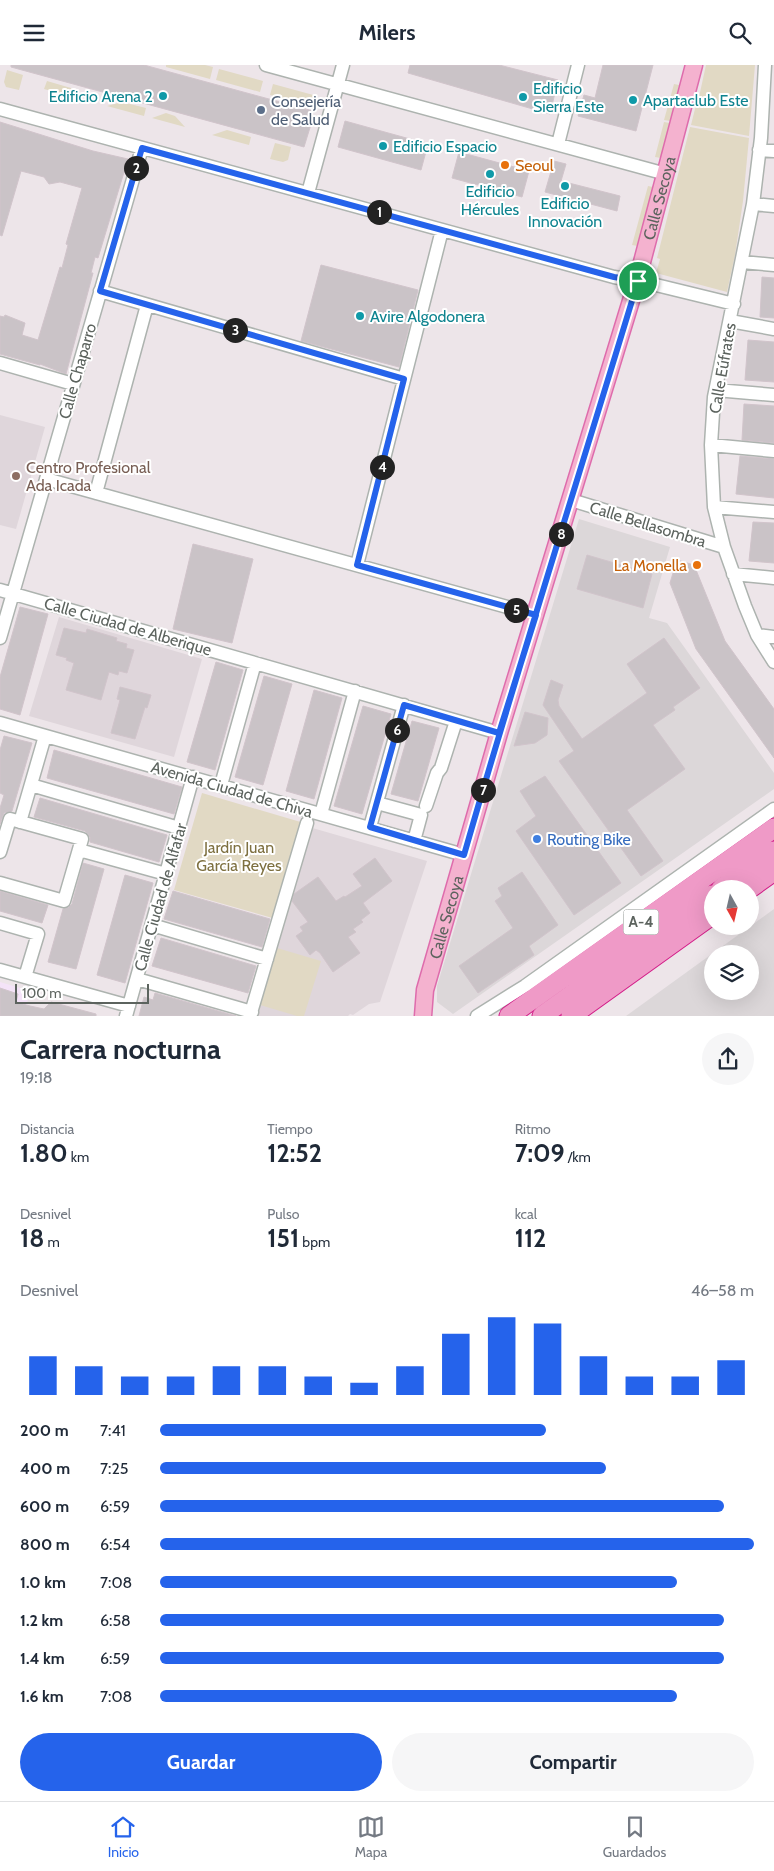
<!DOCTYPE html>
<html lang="es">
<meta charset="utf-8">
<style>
:root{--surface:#fff;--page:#f6f6f7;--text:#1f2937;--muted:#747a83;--line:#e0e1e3;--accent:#2563eb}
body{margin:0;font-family:Cabin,sans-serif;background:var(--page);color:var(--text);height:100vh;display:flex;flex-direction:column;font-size:19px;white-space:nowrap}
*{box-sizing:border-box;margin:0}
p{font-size:16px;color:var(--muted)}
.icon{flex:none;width:28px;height:28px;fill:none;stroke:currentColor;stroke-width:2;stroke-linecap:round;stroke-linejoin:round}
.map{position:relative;height:951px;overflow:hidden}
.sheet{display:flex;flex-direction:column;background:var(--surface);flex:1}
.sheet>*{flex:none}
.needle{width:32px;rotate:172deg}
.controls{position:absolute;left:704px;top:815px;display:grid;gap:10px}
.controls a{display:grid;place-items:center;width:55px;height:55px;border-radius:50%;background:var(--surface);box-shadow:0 5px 20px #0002;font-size:25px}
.scale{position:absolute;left:15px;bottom:12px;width:134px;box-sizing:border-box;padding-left:5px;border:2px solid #5c635e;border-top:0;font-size:14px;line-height:18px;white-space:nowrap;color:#5c635e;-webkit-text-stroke:4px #fff;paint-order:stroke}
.pin{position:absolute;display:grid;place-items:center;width:42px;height:42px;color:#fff;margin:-21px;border:2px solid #fff;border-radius:50%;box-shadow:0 1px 5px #0007}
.km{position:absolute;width:25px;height:25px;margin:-12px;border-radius:50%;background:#222;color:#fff;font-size:14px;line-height:25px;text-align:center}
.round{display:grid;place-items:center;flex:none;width:52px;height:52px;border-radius:26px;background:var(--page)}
.headline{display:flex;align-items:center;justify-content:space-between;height:85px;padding:0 20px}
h1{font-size:28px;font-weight:700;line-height:38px}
.stats{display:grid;grid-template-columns:repeat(3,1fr);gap:8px;height:85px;padding:5px 20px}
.stats div{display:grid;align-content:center}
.stats b{font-size:25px;font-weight:700}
.stats small{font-size:14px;font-weight:400}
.stats p{font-size:14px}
.chart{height:140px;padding:10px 20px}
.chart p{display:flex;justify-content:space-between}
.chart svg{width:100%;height:90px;margin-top:5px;stroke:var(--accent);stroke-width:6}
.action{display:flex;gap:10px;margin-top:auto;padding:10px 20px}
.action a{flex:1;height:58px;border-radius:30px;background:var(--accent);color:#fff;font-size:20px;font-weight:700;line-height:58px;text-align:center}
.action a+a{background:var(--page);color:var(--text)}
ul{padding:0 20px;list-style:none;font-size:16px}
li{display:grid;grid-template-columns:80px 60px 1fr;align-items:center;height:38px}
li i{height:12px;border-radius:6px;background:var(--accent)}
header{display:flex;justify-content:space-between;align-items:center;height:65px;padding:0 20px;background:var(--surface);font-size:22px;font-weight:700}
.dock{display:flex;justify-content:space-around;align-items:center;height:70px;border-top:1px solid var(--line);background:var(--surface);font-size:14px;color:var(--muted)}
.dock a{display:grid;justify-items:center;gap:2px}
.dock .current{color:var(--accent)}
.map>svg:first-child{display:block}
.industrial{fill:#dcd7d9;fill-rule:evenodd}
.education{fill:#dfd6db}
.medical{fill:#f4e3f8}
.green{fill:#e1d9c4}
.building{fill:#cac3c7;stroke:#d1c4cb}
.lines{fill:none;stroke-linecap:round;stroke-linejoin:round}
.minor-casing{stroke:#adb3af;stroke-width:15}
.major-casing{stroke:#de6cac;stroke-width:19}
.highway-casing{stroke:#d31e89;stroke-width:21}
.minor{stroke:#fff;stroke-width:12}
.major{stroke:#f4b2cf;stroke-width:16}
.highway{stroke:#ef9ac7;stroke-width:19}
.route-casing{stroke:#fff;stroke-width:10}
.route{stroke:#2563eb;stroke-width:6}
.culture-dot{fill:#0f9aa8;stroke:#fff;stroke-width:2}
.service-dot{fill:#5c6f8a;stroke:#fff;stroke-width:2}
.food-dot{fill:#e8710a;stroke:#fff;stroke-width:2}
.education-dot{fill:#8d6e63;stroke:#fff;stroke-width:2}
.shop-dot{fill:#3f7fe0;stroke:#fff;stroke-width:2}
.labels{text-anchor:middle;stroke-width:4;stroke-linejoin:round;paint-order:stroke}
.shield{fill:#fff;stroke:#8d928e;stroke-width:1}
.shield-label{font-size:15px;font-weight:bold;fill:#5c635e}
.culture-label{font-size:16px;fill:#0d838f;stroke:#fff;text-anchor:start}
.service-label{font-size:16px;fill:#4e5e75;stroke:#fff;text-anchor:start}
.food-label{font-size:16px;fill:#c56008;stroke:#fff;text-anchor:start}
.street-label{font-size:16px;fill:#5c635e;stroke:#fff}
.education-label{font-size:16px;fill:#785e54;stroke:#fff;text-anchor:start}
.shop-label{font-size:16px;fill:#366cbe;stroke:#fff;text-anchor:start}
.park-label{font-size:16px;fill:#7e7040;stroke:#fff}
</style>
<header><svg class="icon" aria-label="menu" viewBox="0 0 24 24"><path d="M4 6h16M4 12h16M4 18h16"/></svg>Milers<svg class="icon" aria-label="search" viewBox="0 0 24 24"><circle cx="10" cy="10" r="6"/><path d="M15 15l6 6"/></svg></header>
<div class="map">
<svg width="774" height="951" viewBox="0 0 774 951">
<rect width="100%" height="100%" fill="#ede5e9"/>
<path class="industrial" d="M579,454L670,482L649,553L667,558L774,708V724L453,949L437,937V921Z
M774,844V951H626ZM712,889H750V926H712Z"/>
<path class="education" d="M0,350L45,362L16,464L0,460Z
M59,552L202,594L174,692L29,651Z
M309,762L427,796L380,937L369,939L353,950L350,949L348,951H253Z"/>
<path class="medical" d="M0,917L30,926L24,951H0Z"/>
<path class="green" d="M166,0H205L213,2L210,14L166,2Z
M706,0H755L749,71L691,60L698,32H699Z
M219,4L263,16L260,27L216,15Z
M7,5L23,10L19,25L6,22L4,17Z
M47,16L71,23L81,34L44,24Z
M273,19L317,31L314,42L270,30Z
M674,19L679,20L670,56L664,55Z
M122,37L146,43L144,51L107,41Z
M166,48L175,51L185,62L152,53Z
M664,57L670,58L661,93L655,92Z
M690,62L749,73L743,136L735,190L727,227L656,208L660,194L657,193Z
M227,65L251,72L249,80L212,70Z
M275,78L291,82L288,95L283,97L270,94Z
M648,121L653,122L638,181L632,180Z
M202,728L304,758L276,854L174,825Z
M277,883L321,896L304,951H297L260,940Z"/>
<path class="building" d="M11,0H144L313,46L311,55L312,56L304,82L11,2Z
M410,0H499L558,15L550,49L408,8Z
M603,0H653L636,66L578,51L584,30L595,33Z
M345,56L428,79L421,105L338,82Z
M0,57L93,86L128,94L98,193L95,192L91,208H93L66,309L40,299V300L0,289V251L4,252L5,250L25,258L22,270L38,275L60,202L62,203L68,180L66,179L82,123L60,117L49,119L44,112L21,106L2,171L0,170Z
M459,87L529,106L522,132L452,113Z
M554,96L566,99L561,116L620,131L617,146L545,127Z
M321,200L418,225L399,302L301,276Z
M762,212L774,213V253L760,252Z
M748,275L774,277V317L745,315Z
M744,339L774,341V378L742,375Z
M740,391L774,394V433L736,429Z
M753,457L774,458V498L749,496Z
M193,479L253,494L232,578L173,564Z
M587,490L652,509L643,543L577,524Z
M677,495L694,500L725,576L774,644V693L696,584L670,518Z
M20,542L48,549L20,650L0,644V612Z
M64,563L86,568L87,564L117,573L116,576L127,579L126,583L134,585L127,608L119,606L118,610L109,607L101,635L66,625L74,598L66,595L67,593L56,590Z
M664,573L700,623L673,642L675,645L653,660L685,704L627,745L663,796L641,811L559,696L574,686L543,640L551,615L563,620L558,635L559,641L582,674L647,628L627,599Z
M216,597L243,605L215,705L187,697Z
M264,611L292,619L263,720L235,712Z
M120,622L151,630L147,643L145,642L135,674L111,668L120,635L117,634Z
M314,625L342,633L314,734L286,726Z
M363,641L391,649L362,749L334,741Z
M525,647L548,653L547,670L535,678L514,681Z
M412,656L439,663L418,736L391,729Z
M4,671L32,678L12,746L4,748L0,759V743L4,730L0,728V685Z
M54,685L182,722L174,749L47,713Z
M545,711L621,818L574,850L516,766L536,751L520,726Z
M40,733L167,770L159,797L90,777V772L85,766L34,752Z
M375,793L392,816L363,838L370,848L361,855L363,857L353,864L356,867L348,872L360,888L333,907L320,888L316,885L310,890L296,871L303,866L300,862L308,857L292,836L294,829L318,812L336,836L344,831L345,832L362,821L353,809Z
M83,798L104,804L76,904L48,897L63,844L69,842L72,839Z
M522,807L558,860L529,881L534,890L478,928L459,901L513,863L495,836L502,831L498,823Z
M125,810L153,818L125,918L97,910Z
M0,826L48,840L42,858L0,846Z
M173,826L270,854L262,882L164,854Z
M161,873L256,901L248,928L152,901Z
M0,923L18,929L16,937L30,941L44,944L51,937L96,949V951H0Z
M155,928L236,951H139L144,932L153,935Z"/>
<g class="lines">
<g class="minor-casing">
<path id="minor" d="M266,0L666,109
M765,0L761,73L753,139L714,332L711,380L714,442L724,482L745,541L757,570L774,597
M0,44L614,212L652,219L734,239
M558,79L578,0
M759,85L774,86
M308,128L343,0
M753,139L774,141
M742,197L774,200
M100,226L404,314
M730,256L774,264
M0,298L73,319
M716,325L774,330
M711,380L774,386
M46,414L536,550
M96,428L147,240
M571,435L724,482
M714,442L774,447
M357,500L442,165
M733,509L774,513
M0,525L499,668
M757,570L774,572
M0,573L142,83
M0,658L464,790
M31,720L179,763
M221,720L255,598
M377,738L421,750L414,776
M426,741L437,708L441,703L456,656
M321,749L355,626
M20,757L45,671
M370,762L404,640
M79,785L166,809
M0,787L10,754L82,774L64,836L0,818
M0,858L38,869L25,912
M152,860L267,894
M0,905L129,941
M137,914L252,947
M126,951L193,712
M250,951L307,758
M477,951L525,921L774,744"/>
</g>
<g class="major-casing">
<g id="major">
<path id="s1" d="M423,951L425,925L499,668L637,216L694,0"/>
</g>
</g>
<g class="highway-casing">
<path id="highway" d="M721,824L774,786
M749,824L774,806
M509,951L774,763
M542,951L712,830
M571,951L712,850"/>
</g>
<use href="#minor" class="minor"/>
<use href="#major" class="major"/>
<use href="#highway" class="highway"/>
</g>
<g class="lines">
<g class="route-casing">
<path id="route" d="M638,216L614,212L142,83L100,226L404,314L357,500L536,550L499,668L404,640L370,762L464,790C519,598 580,408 638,216"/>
</g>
<use href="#route" class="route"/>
</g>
<g class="culture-dot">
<circle cx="163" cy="31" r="5"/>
<circle cx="523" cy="32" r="5"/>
<circle cx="633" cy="35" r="5"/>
<circle cx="383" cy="81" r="5"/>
<circle cx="490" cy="109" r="5"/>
<circle cx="565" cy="121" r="5"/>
<circle cx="360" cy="251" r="5"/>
</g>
<circle class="service-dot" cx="261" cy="45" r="5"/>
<g class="food-dot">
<circle cx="505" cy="100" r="5"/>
<circle cx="697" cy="500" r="5"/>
</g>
<circle class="education-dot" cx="16" cy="411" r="5"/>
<circle class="shop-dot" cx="537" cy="774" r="5"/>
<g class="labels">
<rect class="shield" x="623.5" y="844.5" width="35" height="25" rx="4"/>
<g class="shield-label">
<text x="641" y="862">A-4</text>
</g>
<g class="culture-label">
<text x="533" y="29">Edificio<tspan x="533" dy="18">Sierra Este</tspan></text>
<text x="153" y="37" text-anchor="end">Edificio Arena 2</text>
<text x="643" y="41">Apartaclub Este</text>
<text x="393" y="87">Edificio Espacio</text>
<text x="490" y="132" text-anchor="middle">Edificio<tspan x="490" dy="18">Hércules</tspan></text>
<text x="565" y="144" text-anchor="middle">Edificio<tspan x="565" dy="18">Innovación</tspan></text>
<text x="370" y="257">Avire Algodonera</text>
</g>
<g class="service-label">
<text x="271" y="42">Consejería<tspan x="271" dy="18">de Salud</tspan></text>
</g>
<g class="food-label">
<text x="515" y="106">Seoul</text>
<text x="687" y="506" text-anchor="end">La Monella</text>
</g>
<g class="street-label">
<text dy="6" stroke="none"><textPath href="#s1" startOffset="852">Calle Secoya</textPath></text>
<text transform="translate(722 303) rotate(-80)" y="6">Calle Eúfrates</text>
<text transform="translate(77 306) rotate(-74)" y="6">Calle Chaparro</text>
<text transform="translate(648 459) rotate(17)" y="6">Calle Bellasombra</text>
<text transform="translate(128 561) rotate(16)" y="6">Calle Ciudad de Alberique</text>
<text transform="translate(232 724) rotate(16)" y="6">Avenida Ciudad de Chiva</text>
<text transform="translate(160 832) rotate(-74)" y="6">Calle Ciudad de Alfafar</text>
<text dy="6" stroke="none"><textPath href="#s1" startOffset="102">Calle Secoya</textPath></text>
</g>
<g class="education-label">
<text x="26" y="408">Centro Profesional<tspan x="26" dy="18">Ada Icada</tspan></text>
</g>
<g class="shop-label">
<text x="547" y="780">Routing Bike</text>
</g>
<g class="park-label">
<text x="239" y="788">Jardín Juan<tspan x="239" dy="18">García Reyes</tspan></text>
</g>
</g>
</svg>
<div class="controls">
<a><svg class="needle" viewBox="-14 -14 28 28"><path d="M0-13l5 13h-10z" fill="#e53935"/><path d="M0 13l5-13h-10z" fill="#747a83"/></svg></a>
<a><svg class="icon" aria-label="layers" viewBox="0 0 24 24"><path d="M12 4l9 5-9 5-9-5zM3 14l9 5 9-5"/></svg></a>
</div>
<div class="scale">100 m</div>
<div class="pin" style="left:638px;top:216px;background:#1e9e55"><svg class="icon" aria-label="arrive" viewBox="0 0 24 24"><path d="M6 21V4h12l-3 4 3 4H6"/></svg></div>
<b class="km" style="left:379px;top:147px">1</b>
<b class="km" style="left:136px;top:103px">2</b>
<b class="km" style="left:235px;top:265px">3</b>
<b class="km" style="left:382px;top:402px">4</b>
<b class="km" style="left:516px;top:545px">5</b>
<b class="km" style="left:397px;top:665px">6</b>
<b class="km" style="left:483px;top:725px">7</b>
<b class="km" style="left:561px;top:469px">8</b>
</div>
<section class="sheet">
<div class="headline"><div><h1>Carrera nocturna</h1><p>19:18</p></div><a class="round"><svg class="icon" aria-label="share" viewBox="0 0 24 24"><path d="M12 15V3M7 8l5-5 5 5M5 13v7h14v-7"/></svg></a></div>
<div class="stats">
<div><p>Distancia</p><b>1.80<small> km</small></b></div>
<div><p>Tiempo</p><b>12:52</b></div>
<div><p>Ritmo</p><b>7:09<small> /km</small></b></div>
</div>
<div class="stats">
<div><p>Desnivel</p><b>18<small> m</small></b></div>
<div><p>Pulso</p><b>151<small> bpm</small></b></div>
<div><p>kcal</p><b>112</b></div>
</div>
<div class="chart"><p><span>Desnivel</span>46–58 m</p>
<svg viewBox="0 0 160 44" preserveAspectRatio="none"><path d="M5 44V25M15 44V30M25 44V35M35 44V35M45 44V30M55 44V30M65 44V35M75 44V38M85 44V30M95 44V14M105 44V6M115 44V9M125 44V25M135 44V35M145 44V35M155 44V27"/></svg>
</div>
<ul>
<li><b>200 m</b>7:41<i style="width:65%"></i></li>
<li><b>400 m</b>7:25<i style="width:75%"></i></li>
<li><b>600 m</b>6:59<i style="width:95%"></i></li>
<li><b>800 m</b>6:54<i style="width:100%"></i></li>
<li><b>1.0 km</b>7:08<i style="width:87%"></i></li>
<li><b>1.2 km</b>6:58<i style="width:95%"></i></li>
<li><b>1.4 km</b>6:59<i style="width:95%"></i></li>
<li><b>1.6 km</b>7:08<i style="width:87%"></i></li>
</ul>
<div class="action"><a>Guardar</a><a>Compartir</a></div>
</section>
<nav class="dock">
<a class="current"><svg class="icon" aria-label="home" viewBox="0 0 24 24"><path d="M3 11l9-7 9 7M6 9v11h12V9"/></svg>Inicio</a>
<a><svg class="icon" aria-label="map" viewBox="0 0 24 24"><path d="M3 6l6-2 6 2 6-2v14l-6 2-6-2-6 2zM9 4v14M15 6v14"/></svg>Mapa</a>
<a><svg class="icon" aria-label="saved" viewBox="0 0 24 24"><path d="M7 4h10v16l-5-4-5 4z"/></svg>Guardados</a>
</nav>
